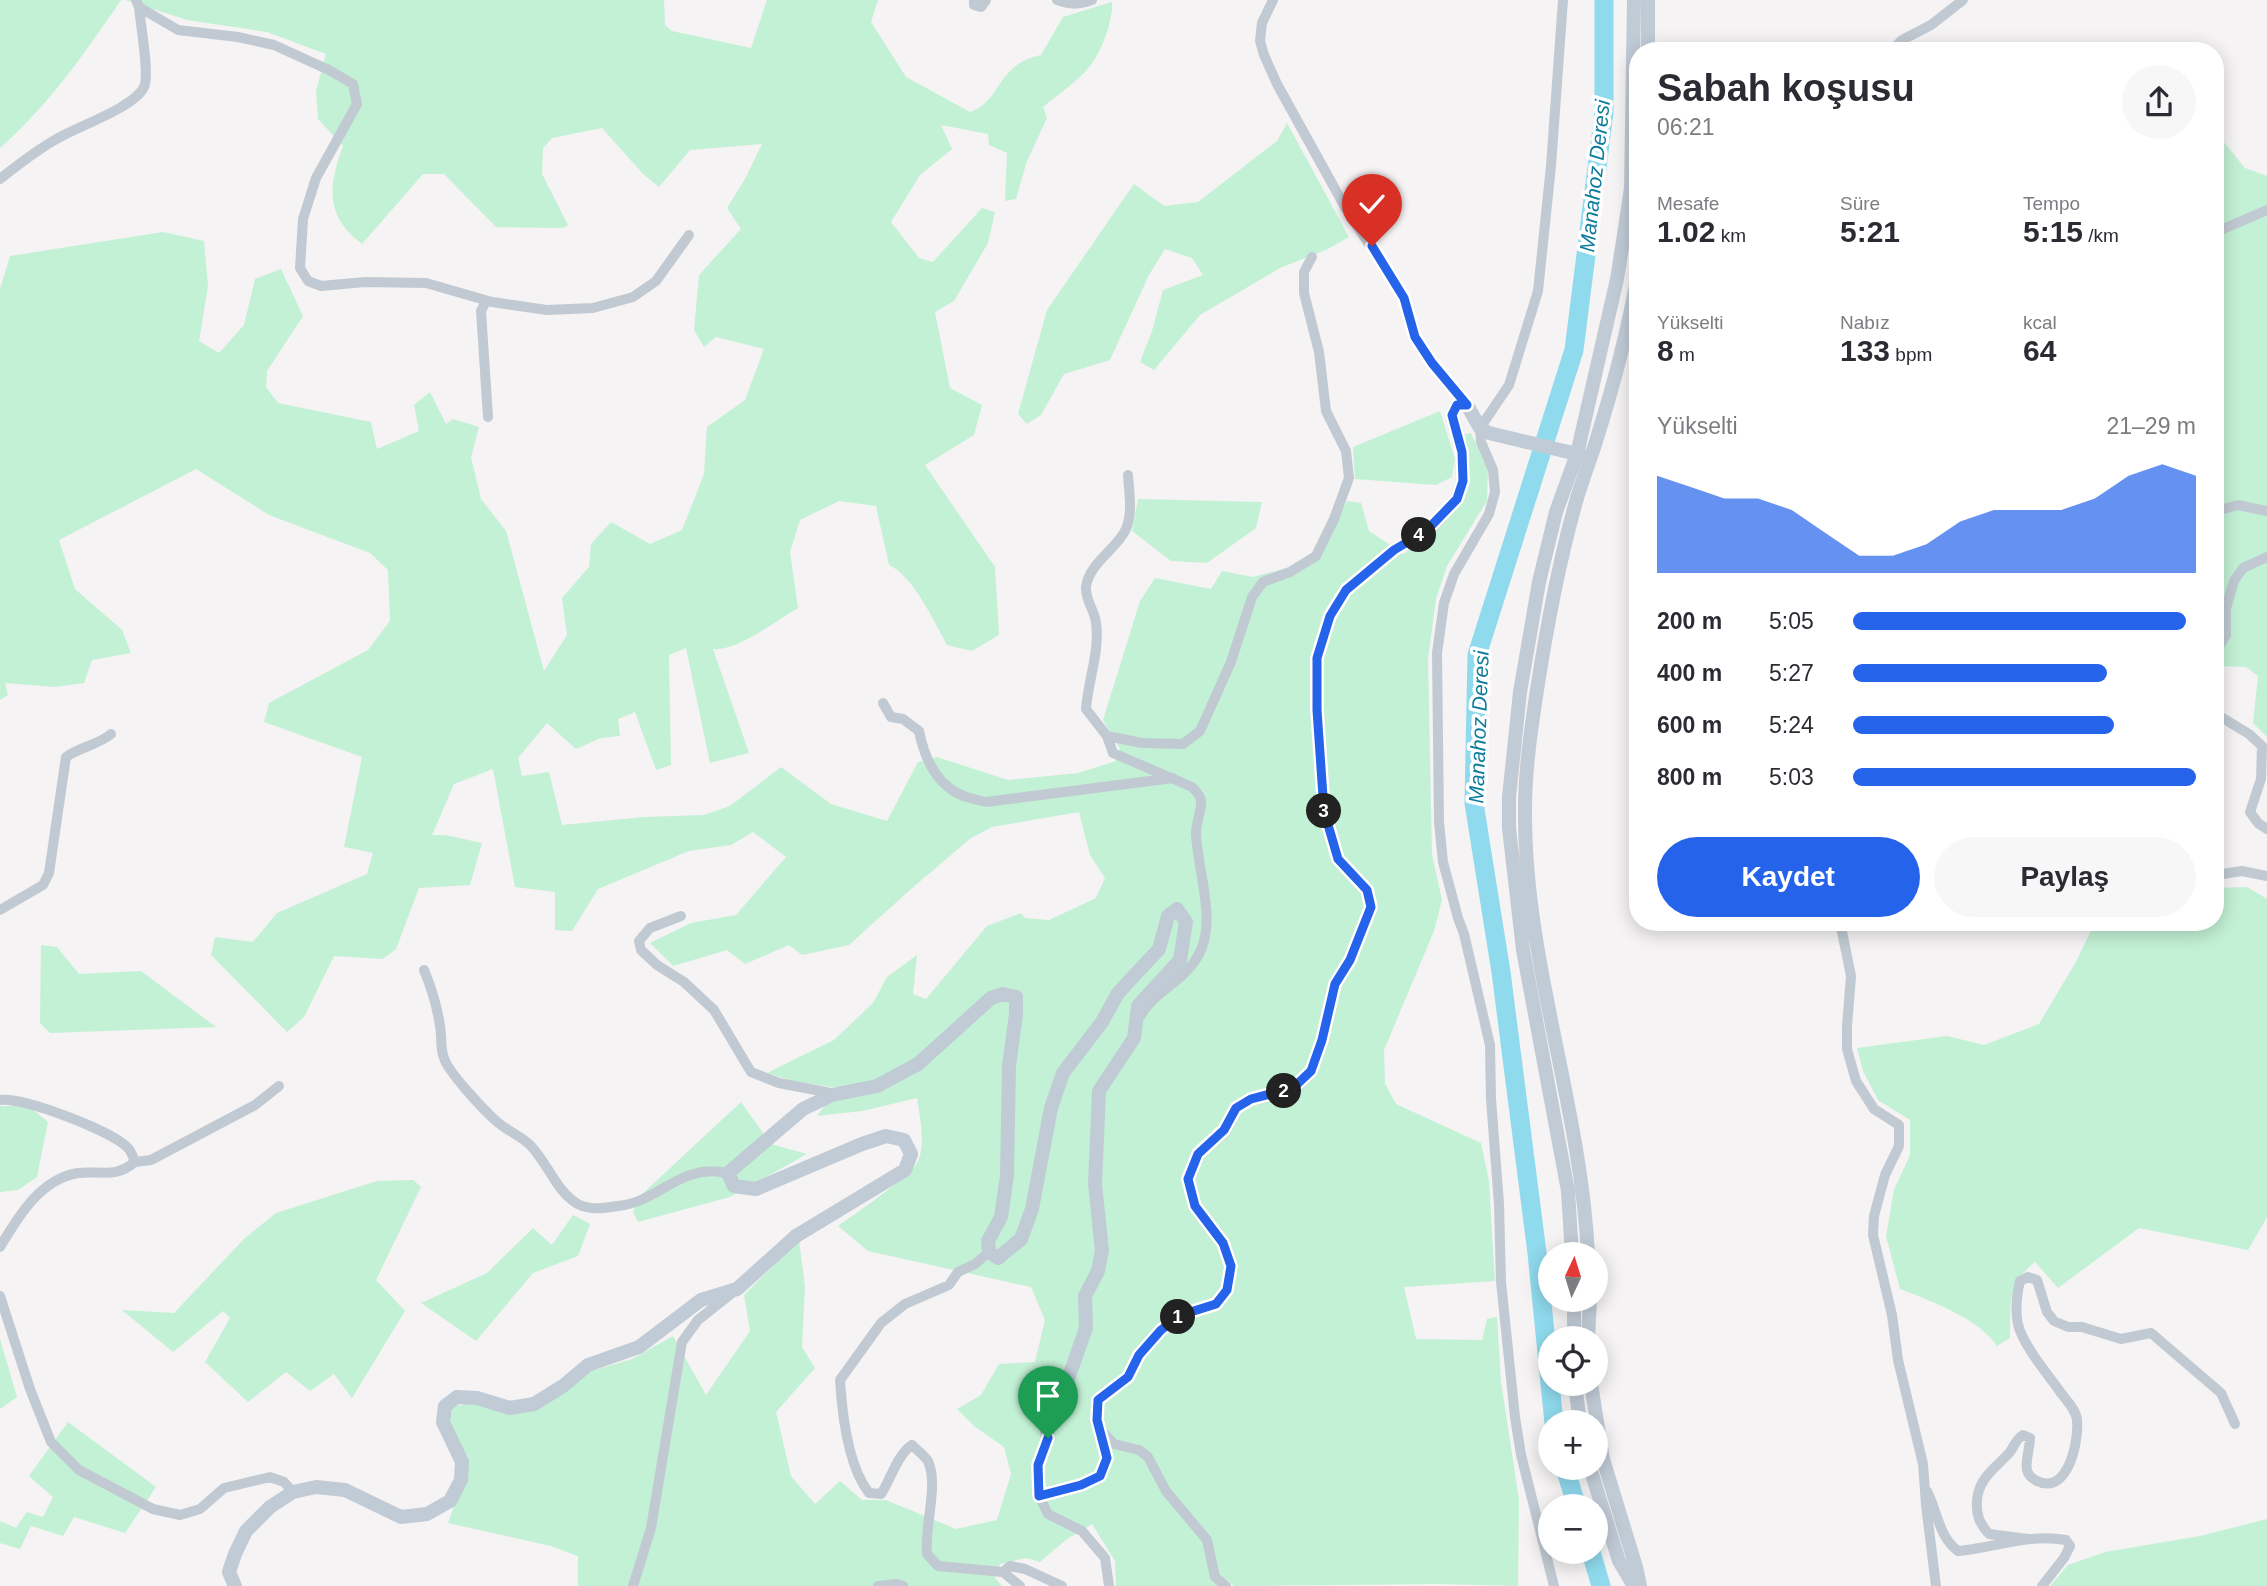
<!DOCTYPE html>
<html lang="tr">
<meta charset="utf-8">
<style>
:root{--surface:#fff;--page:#f7f7f7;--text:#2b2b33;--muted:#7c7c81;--accent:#2563eb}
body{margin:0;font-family:Arial,sans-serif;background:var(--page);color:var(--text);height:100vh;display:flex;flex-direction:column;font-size:26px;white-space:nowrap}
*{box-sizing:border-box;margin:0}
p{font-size:23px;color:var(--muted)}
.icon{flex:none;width:38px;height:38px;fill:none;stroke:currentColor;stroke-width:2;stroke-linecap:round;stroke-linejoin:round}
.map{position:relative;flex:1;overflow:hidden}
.details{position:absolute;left:1629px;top:42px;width:595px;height:889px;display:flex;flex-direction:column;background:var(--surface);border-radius:28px;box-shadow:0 4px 18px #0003}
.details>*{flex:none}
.needle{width:46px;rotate:4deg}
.tools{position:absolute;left:1538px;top:1242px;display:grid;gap:14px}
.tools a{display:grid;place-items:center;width:70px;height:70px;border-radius:50%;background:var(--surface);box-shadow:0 4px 18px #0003;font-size:35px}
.pin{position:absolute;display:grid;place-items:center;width:60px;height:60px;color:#fff;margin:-72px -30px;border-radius:50% 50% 50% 0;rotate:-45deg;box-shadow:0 0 7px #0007}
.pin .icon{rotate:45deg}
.km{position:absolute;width:35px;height:35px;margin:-18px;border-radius:50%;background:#222;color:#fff;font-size:19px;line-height:35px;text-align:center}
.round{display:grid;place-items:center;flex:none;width:74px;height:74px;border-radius:37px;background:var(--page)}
.summary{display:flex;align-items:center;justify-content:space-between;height:119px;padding:0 28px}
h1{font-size:38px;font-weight:600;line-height:52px}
.figures{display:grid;grid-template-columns:repeat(3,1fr);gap:10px;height:119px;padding:7px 28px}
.figures div{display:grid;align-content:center}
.figures b{font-size:30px;font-weight:600}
.figures small{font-size:19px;font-weight:400}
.figures p{font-size:19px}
.chart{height:196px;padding:14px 28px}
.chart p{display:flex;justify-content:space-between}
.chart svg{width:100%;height:126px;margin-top:7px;fill:var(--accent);opacity:.7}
.cta{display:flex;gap:14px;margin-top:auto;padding:14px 28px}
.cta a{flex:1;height:80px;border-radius:42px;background:var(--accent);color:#fff;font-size:28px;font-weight:600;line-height:80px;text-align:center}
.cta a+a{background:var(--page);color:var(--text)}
ul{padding:0 28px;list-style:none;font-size:23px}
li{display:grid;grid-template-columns:112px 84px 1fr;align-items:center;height:52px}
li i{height:18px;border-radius:9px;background:var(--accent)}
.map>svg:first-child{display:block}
.green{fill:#c3f1d5}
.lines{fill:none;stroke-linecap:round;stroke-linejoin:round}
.river{stroke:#90daee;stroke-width:19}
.street{stroke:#c1cad2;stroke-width:10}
.secondary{stroke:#c1cbd6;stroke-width:14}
.route-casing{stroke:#fff;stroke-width:14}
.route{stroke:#2563eb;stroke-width:9}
.labels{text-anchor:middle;stroke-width:7;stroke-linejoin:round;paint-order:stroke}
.water-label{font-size:21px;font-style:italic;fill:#0c7c9b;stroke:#fff}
</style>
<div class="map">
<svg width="2267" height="1586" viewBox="0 0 2267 1586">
<rect width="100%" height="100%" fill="#f5f3f3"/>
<path class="green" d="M0,0H121C85,53 48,106 0,148Z
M125,0H664L665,25L672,31L751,48L767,0H878L871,22L906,77L970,112C1002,101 995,65 1041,55L1063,17L1112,2C1113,12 1110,19 1108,29C1094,73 1077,79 1043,107L1047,118L1027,161L1016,199L1005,201L1007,153L989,145L988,134L941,125L952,149L920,175L891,222L919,258L933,262L982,208L995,212L988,243L954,301L935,312L950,388L982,405L974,435L925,465L995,567L999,635L972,651L947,645C934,621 913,576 889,565L876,506L839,501L800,520L790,552L798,608C777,620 736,652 713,649L749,753L710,763L686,648L669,655L671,765L656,770L635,712L618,719L620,736L601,738L576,749L547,723L518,758L522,776L549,772L562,825L644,817L704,815L730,806L781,767L831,804L887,821L918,762L937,757L1008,780L1078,773L1116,761L1120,749L1103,720L1140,601L1155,578L1211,589L1222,571L1253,577L1316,560L1347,501L1361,503L1369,531L1404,554L1455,510L1466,443L1465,434L1471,433L1488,470L1487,501L1447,566L1436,599L1428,658L1432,855L1442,900L1434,931L1384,1050L1385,1084L1396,1104L1481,1143L1489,1181L1495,1281L1404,1287L1416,1339L1482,1340L1487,1319L1497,1317L1501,1382L1519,1500L1518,1586L1438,1584L1234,1586L1226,1579L1217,1586H1116L1115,1561L1092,1524L1067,1539L1040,1562L1026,1558L1000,1564L995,1578L1002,1586H578V1556L551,1546L448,1523L467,1468L449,1423L451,1407L470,1403L522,1413L588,1372L632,1359L673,1336L706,1395L750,1331L744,1295L799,1240L805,1287L802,1347L815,1368L776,1412L791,1476L815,1504L840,1481L862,1500H886L956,1529L997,1520L1011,1474L1004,1447L974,1426L957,1409L981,1395L999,1364L1035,1362L1045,1320L1031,1287L868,1251L838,1226C854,1215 914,1174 919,1159C925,1139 920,1118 917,1098L862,1111L817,1116L838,1088L793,1081L767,1073L834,1040L873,1003L887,977L917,955L913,994L926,999L987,926L1021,913L1025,918L1049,920L1096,898L1105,878L1090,855L1079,812L992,827L971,838L911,889L849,945L802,955L789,945L745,964L727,950L673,966L650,943L691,923L736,915L786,857L753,832L731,845L689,851L598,889L572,931L555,930V892L515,887L493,769L454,784L432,835H445L482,843L470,885L419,888L396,949L383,959L334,956L304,1017L287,1032L211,955L215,937L253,942L277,913L367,874L373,853L344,847L362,757L264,722L269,703L368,650L390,621L388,570L370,553L269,515L196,469L59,540L75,589L122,630L131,653L92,660L84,683L55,687L5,683L8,695L0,700V289L10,256L163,232L204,241L208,286L199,341L219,353L244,325L255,279L281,269L303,316L267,371L266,387L278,403L371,422L377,449L419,431L414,405L430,392L446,424L453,419L479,427L471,457L481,499L506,531L544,671L567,635L562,598L589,567L591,544L611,522L650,544L682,530L704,474L707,427L745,400L764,349L716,337L704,347L694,330L699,275L741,229L727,208L745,179L762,144L690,150L659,187L643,174L602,128L552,138L543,148L542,174L568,225L563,228L496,227L444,174H423L362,244C325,216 328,187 343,146L318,119L316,91L326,54L267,32L187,20Z
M1287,123L1349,237L1328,249L1280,268L1200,315L1154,370L1140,362L1152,331L1163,290L1203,275L1192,258L1165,249L1149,275L1110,360L1064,374L1041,415L1027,424L1018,414L1047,310L1134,184L1164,206L1198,202L1277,141Z
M2216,141H2223L2245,168L2267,176V737L2253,723L2258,676L2246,667L2216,666V542L2217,539L2216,537Z
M1440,411L1455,459L1452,477L1436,485L1355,479L1353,447Z
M1138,499L1262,502L1256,528L1207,563L1171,561L1132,531Z
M2247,887L2267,899V1217L2248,1250L2139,1228L2058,1288L2035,1262C2006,1285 2011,1305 2010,1338L1997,1346C1980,1319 1929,1300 1900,1289L1886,1236L1894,1190L1910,1155V1120L1878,1100L1863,1071L1857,1048L1947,1036L1984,1045L2039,1024L2077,960L2095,922H2216V888Z
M41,945L57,947L79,974L141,971L216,1027L50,1033L40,1023Z
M741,1102L771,1144L807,1154L730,1197L638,1222L633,1212L639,1197Z
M0,1106H28L48,1122L37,1177L18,1190L0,1192Z
M413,1180L421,1187L376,1280L405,1311L352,1398L334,1374L310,1391L286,1372L248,1402L205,1362L230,1318L223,1311L173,1352L122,1310L174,1313L245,1238L276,1213L377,1181Z
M573,1215L590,1224L578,1256L533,1273L476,1341L421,1303L487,1273L533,1228L552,1245Z
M0,1339L17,1397L0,1409Z
M68,1422L156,1487L125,1533L74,1517L63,1536L31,1526L20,1549L0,1543V1521L16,1528L27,1512L43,1517L53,1497L29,1476Z
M2267,1519V1586H2050L2068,1565L2105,1552L2200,1536Z"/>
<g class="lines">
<path class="river" d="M1554,1423L1537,1253L1501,972L1474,803L1477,655L1574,350L1604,112V0
M1565,1468L1577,1507
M1591,1552L1601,1586"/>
<path class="street" d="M136,0L139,7L178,30L238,37L274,45L329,70L353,84L357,104L316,178L303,219L300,268L308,281L321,286L365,282L426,283L492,302L547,310L593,308L633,297L656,281L689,235
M974,0V5L981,7L986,0
M1057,0C1069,5 1080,5 1092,0
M1273,0L1262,23L1260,41L1264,55L1277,84L1345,207L1404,298L1415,337L1432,363L1467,405
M1891,51L1902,40L1931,25L1963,0
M0,179C20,163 43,145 66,134C85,124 135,106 144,87C150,75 140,22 139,7
M2216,232L2267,210
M486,301L481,311L488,417
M1128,475C1129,492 1133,513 1126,529C1117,549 1089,563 1086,587C1085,600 1095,611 1096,623C1100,652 1088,680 1086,709L1107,736L1113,753L1192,787C1196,791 1200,795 1201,800C1202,810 1196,822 1196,833C1197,870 1218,922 1198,956C1184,981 1154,992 1141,1015
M2216,511L2238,505L2267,511
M2216,651L2226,635V608L2234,581L2243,568L2267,557
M883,703L891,717L903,719L919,731C924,756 935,782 959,794C967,798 978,800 986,802L1173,778
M2216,714L2249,734L2262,746L2261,779L2250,812L2258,823L2267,829
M1107,736L1142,743L1183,744L1200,731L1231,662L1252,597L1263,582L1290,572L1316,556L1334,519L1349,478L1346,451L1326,411L1319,352L1304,293V272L1312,257
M2216,875L2242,871L2267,876
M0,910L43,885L49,873L66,757C80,747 98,745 111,734
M681,916L650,928L639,941L641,950L657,965L684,982L714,1010L751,1072L779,1083L836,1094
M1840,922L1851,976L1847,1026V1049L1856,1081L1874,1109L1899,1125V1146L1885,1175L1874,1216L1873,1235L1892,1315L1898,1360L1923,1464L1926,1505L1936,1586
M424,970C432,989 437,1006 440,1026C442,1036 440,1049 444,1058C448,1072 483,1109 495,1120C505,1130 520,1135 530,1145C547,1162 555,1189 576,1203C589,1211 605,1208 618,1206C662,1201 678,1163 728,1173
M0,1100C24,1097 109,1130 127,1147C131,1150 133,1157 135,1162C114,1179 102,1170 78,1173C40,1179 18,1217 0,1247
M135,1162L151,1160L255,1105L279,1086
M989,1252L975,1264L958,1272L949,1285L905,1304L881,1323L840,1380C842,1413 848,1466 869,1493L881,1494C891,1479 897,1455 912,1445C917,1450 925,1456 928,1461C939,1486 924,1526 927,1554L938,1566L1003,1572
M0,1296L30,1389L51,1442L79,1470L153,1509L180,1515L200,1509L224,1488L270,1477L284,1482L293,1492
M1101,1430L1114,1444L1139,1450L1148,1457L1166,1491L1207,1540L1215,1577L1226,1586
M1927,1491C1938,1512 1938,1536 1958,1551C1994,1548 2029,1533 2066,1540L2070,1546L2064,1558L2042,1586
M1039,1496L1048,1514L1082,1531L1105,1558L1109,1586
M2028,1539L1989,1534C1979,1523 1976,1515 1977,1500C1979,1477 1996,1468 2010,1452C2015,1445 2016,1439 2023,1435L2030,1438C2030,1447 2025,1462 2027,1470C2028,1475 2033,1479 2037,1481C2068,1496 2079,1441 2077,1420C2076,1410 2067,1401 2061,1393C2049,1376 2022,1344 2018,1324C2015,1311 2017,1294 2020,1281L2028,1277L2037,1280L2047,1312L2054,1321L2068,1327H2082L2121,1339L2151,1333L2221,1393L2235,1424
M633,1586L651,1528L682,1342L698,1320L732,1293
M878,1586L897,1584L903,1586
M1020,1586L1003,1572L1010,1566L1025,1569L1062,1586
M1554,1586L1521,1455L1515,1417L1501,1282L1499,1204L1491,1099L1490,1045L1464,934L1458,918L1443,862L1439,822L1437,653L1444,603L1454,574L1489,514L1495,492L1493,470L1481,442L1480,428L1509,385L1538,291L1551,166L1563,0"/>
<path class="secondary" d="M1648,51V0
M1572,1255L1568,1191L1523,950L1509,828V797L1520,692L1539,582L1556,512L1577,454L1617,279L1623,241L1631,188L1634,0
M1588,1255C1581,1105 1524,961 1525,810C1525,770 1531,729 1537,690C1547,625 1559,561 1577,498C1583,478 1591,458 1597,438C1614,384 1628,330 1638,274
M1574,1300V1339
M1588,1339L1590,1300
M1575,1384L1580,1423
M1591,1384L1603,1459L1636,1567L1640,1586
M1590,1468L1619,1561L1634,1586
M235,1586L229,1572L235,1554L246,1531L270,1507L293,1492L316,1487L345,1490L401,1517L427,1514L450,1501L461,1480L462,1462L443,1422L445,1406L457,1397L477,1398L510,1408L534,1404L563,1386L588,1365L639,1347L701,1300L737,1289L796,1236L905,1170L911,1154L904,1140L886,1136L862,1144L756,1189L734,1186L728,1173L803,1109L832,1095L877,1086L918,1064L991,998L1003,994L1016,997V1014L1009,1066L1007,1176L1001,1217L988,1241L989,1252L998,1258L1021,1239L1032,1209L1051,1108L1063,1073L1102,1022L1118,993L1159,949L1168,916L1177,909L1186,922L1180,960L1138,1006L1134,1038L1099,1091L1095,1184L1102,1251L1098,1271L1085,1296L1086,1328L1067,1382L1051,1396L1044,1409L1048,1438L1038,1465L1039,1496L1081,1485L1100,1476L1107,1458L1097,1420L1098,1400L1128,1377L1139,1355L1161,1330L1181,1315L1216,1304L1227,1290L1231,1266L1223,1243L1195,1206L1188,1179L1198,1154L1224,1131L1236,1108L1251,1099L1293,1089L1311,1071L1322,1040L1335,984L1350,960L1371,907L1367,890L1338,859L1324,811L1317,710V658L1330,616L1346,590L1394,550L1426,532L1457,499L1463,481L1462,452L1452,415L1457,405H1467L1480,428L1489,433L1577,454L1590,459"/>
</g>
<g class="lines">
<g class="route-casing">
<path id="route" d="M1048,1438L1038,1465L1039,1496L1081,1485L1100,1476L1107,1458L1097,1420L1098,1400L1128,1377L1139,1355L1161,1330L1181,1315L1216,1304L1227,1290L1231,1266L1223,1243L1195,1206L1188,1179L1198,1154L1224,1130L1236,1108L1251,1099L1293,1088L1311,1071L1322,1040L1335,984L1350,960L1371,907L1367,890L1338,859L1324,811L1317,710V658L1330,616L1346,590L1394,550L1426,531L1457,499L1463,481L1462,452L1452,415L1457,405H1467L1432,363L1415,337L1404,298L1372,246"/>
</g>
<use href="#route" class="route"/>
</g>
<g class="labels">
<g class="water-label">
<text transform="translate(1595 176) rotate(-84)" y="7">Manahoz Deresi</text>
<text transform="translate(1479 727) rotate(-88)" y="7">Manahoz Deresi</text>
</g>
</g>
</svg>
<div class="tools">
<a><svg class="needle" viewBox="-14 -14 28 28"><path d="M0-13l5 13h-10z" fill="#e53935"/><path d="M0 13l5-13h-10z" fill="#7c7c81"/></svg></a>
<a><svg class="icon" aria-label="locate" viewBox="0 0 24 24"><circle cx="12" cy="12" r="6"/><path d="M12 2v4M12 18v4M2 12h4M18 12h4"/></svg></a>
<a>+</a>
<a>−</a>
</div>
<div class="pin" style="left:1048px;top:1438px;background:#1e9e55"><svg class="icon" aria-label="arrive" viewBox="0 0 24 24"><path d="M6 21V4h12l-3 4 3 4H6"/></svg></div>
<div class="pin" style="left:1372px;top:246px;background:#d93025"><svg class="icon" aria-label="check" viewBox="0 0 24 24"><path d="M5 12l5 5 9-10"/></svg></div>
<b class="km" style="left:1178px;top:1317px">1</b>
<b class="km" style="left:1284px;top:1091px">2</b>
<b class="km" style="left:1324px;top:811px">3</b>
<b class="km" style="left:1419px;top:535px">4</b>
<section class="details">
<div class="summary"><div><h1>Sabah koşusu</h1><p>06:21</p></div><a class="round"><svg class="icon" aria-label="share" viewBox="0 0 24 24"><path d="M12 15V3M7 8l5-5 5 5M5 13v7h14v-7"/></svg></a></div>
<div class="figures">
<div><p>Mesafe</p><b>1.02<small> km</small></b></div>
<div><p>Süre</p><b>5:21</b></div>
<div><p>Tempo</p><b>5:15<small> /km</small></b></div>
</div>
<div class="figures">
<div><p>Yükselti</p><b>8<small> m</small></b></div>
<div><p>Nabız</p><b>133<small> bpm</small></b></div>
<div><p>kcal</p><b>64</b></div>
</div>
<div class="chart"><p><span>Yükselti</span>21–29 m</p>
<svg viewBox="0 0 160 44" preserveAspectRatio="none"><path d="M0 44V10L10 14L20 18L30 18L40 22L50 30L60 38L70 38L80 34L90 26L100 22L110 22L120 22L130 18L140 10L150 6L160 10V44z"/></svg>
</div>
<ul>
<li><b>200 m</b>5:05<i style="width:97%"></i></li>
<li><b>400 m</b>5:27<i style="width:74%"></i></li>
<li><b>600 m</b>5:24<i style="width:76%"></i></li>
<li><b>800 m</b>5:03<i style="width:100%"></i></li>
</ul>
<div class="cta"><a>Kaydet</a><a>Paylaş</a></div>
</section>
</div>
